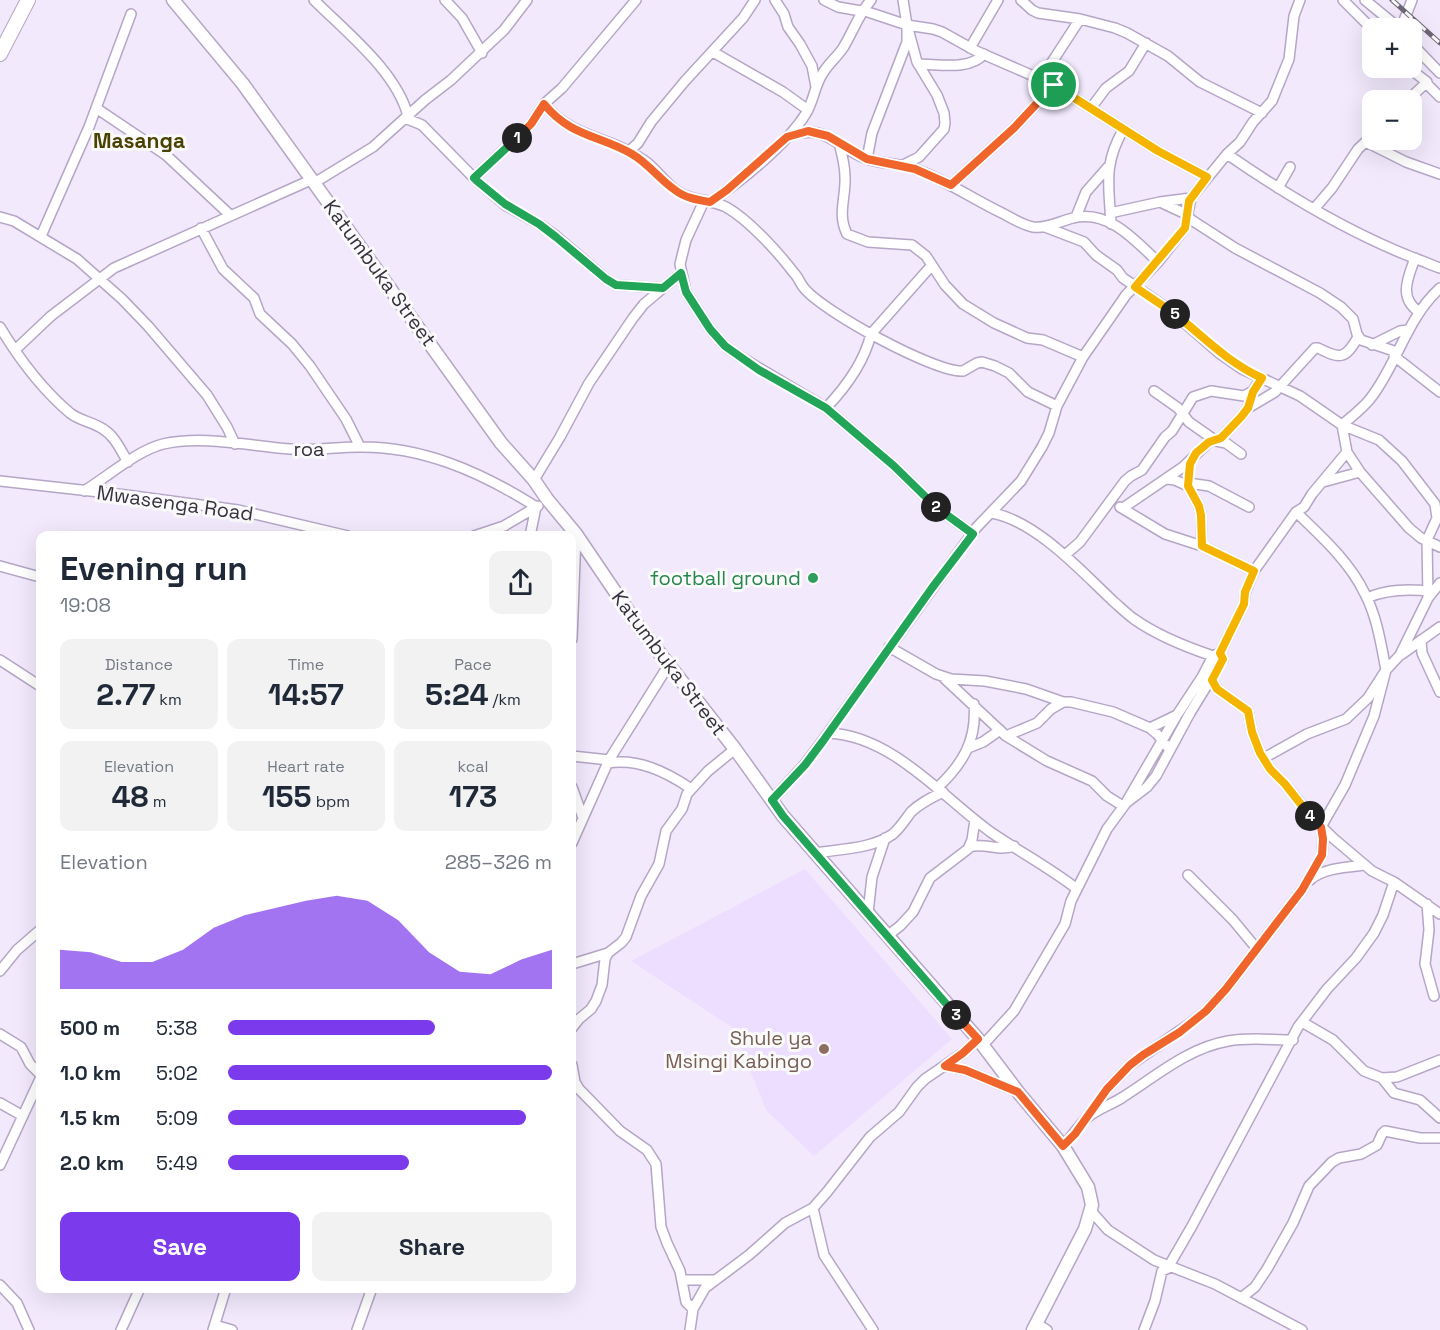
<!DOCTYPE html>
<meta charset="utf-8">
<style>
:root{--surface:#fff;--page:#f2f2f3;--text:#1f2937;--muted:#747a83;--accent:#7c3aed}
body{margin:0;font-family:"Space Grotesk",sans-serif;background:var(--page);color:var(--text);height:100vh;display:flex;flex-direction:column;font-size:22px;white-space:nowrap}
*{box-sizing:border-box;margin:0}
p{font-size:20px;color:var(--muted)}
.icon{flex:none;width:33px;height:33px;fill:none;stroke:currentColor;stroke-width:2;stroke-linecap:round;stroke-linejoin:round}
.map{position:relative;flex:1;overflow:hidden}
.drawer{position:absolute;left:36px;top:531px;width:540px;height:762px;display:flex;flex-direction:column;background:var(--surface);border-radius:12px;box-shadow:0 6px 24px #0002}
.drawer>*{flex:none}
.tools{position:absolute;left:1362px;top:18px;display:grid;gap:12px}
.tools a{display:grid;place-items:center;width:60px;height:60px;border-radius:12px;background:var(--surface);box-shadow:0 6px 24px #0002;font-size:30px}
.pin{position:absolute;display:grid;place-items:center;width:51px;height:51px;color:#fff;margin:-26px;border:3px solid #fff;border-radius:50%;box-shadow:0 2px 6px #0007}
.km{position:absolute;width:30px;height:30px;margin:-15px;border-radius:50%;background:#222;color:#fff;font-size:16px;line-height:30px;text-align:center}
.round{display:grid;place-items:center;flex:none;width:63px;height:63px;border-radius:12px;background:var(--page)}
.headline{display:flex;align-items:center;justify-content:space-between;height:102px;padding:0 24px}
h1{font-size:33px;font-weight:700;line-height:45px}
.metrics{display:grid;grid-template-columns:repeat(3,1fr);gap:9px;height:102px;padding:6px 24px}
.metrics div{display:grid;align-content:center;border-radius:12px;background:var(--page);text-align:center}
.metrics b{font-size:30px;font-weight:700}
.metrics small{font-size:16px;font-weight:400}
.metrics p{font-size:16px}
.chart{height:168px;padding:12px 24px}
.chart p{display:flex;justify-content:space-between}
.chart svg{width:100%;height:108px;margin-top:6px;fill:var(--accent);opacity:.7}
.action{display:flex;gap:12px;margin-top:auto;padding:12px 24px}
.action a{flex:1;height:69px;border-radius:12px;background:var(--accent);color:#fff;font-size:24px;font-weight:700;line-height:69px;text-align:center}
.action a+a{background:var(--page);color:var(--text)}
ul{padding:0 24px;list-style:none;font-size:20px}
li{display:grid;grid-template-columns:96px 72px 1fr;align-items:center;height:45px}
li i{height:15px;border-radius:8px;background:var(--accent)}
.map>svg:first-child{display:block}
.built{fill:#eddeff}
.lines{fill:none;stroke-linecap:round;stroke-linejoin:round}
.street-casing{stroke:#b5a6c6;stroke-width:12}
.secondary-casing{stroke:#b5a6c6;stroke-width:15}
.primary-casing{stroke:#b5a6c6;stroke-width:16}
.street{stroke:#fff;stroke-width:9}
.secondary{stroke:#fff;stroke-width:12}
.primary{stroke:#fff;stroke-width:14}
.rail-casing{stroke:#6d6675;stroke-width:5}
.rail{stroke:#fafafa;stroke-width:3;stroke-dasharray:9;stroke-linecap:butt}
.split-1-casing{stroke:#fff;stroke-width:12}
.split-2-casing{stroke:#fff;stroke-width:12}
.split-3-casing{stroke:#fff;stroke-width:12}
.split-4-casing{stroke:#fff;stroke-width:12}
.split-5-casing{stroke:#fff;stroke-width:12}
.split-6-casing{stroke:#fff;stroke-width:12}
.split-1{stroke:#f0652b;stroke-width:8}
.split-2{stroke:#22a559;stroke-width:8}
.split-3{stroke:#22a559;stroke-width:8}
.split-4{stroke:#f0652b;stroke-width:8}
.split-5{stroke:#f5b400;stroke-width:8}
.split-6{stroke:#f5b400;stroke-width:8}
.leisure-dot{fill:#2e9e5b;stroke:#fafafa;stroke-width:2}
.education-dot{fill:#8d6e63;stroke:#fafafa;stroke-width:2}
.labels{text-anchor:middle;stroke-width:6;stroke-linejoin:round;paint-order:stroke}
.street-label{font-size:20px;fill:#37313e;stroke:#fafafa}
.leisure-label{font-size:20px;fill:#27864d;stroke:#fafafa;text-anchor:end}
.education-label{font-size:20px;fill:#785e54;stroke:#fafafa;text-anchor:end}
.neighbourhood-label{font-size:21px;font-weight:bold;fill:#4a4200;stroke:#fafafa}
</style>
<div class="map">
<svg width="1440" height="1330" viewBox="0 0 1440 1330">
<rect width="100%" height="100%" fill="#f2e9fd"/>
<path class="built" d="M805,869L952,1039L814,1156L766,1110L733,1028L631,961Z"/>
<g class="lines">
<g class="street-casing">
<path id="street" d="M314,0C346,32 396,71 408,116
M445,0L462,18L482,53
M775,0L784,14L788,27L800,44L812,66L816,87
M824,0L838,7L861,11
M1021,0L1032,10L1038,13L1080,19L1115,28L1127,33L1168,56L1200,82L1262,113
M1343,0L1372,29
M1365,0L1399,28
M862,10L907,25L933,29L942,32L976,51L1054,85L1158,151L1207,177
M1403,28V23L1412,0
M1412,44L1440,73
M970,48L998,0
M713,52L783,92L808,110
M918,64C939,64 969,71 984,54
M1409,68L1427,82V84L1440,97
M1041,79L1080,19
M1408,100L1427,82
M544,104C574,140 611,136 645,161C659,171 667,187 682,194C696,201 712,200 726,207C749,220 778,252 794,273C798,277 800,283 804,288C822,311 935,373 963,371L977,363L982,362L995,366L1009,373L1028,392L1057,406
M96,108L166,155L230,215
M1091,108L1106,88L1129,71L1146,43
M405,118L422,125L477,181L505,205L539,224L556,236L606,279L616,285L663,288
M787,137C825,123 831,143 862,157C879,165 897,162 915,169C946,180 974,200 1004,214C1013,219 1023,225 1033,227C1047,229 1060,221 1073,218C1108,209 1135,240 1158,262
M1366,142L1406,162L1440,174
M839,143C842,154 845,165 845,177C846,198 837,214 847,234L868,242L912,245L926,256L945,285L963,304L994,323L1027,338L1043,340L1083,357
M628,152L638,143L651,122L685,81L743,18L755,0
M1227,154C1286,195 1347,232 1414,258C1423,261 1431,265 1440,268
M867,159L872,133L907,42V25L903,0
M903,165L919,157L944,129L945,123L944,113L937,95L917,62L907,25
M474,178L531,124L544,104L562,88L636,0
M314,183L373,147L425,100L451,80L504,30L527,0
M951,185L1014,128L1054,85
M1278,188L1290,167
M704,201L686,240L680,264L686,292L710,329L725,346L739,356L826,408L894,466L936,507L973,534
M710,202C741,181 785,146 805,115C814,102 814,86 823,73C828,64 837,57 843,48C853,32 858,15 871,0
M1160,202L1188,215L1190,219L1235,248L1320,293L1341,307L1353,319L1357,334L1361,340L1397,352
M1314,209L1332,188L1358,149L1372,136
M1110,213L1160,202L1191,198
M0,217L14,221L77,259L122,299L148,326L207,395L227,427L235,444
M1076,217L1086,192L1108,167
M1111,224C1109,185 1103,165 1123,130
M1045,227L1084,242L1096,255L1117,270L1123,278L1171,311L1219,353L1242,369L1300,396L1342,425L1347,452L1360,472L1409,528L1421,538L1440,547
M201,228L223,269L254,298L260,314L292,344L310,366L346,419L360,447
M41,236L89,127L131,14
M1415,258C1408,278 1398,297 1419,312
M0,327C18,357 43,390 70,413C80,421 93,422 103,429C115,436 121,451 128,462
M1372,345L1400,331L1408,330
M15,350L51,316L114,268L313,179
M1394,356L1440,392
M1154,391L1178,408L1189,422L1216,441L1226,443L1241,454
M826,408C846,387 864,363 871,334L932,265
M1248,408L1275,392L1315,348H1318C1340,359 1345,360 1358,337
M1167,479L1175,480L1188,486V483L1209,486L1249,507
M534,480L560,437L589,383L633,318L644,304L681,273
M0,481L126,495L238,510L348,536
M1323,482L1360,472
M1188,486L1199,506L1201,515L1202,546
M84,491C107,477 138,450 163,444C203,435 249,446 290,449C313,451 336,447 359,447C421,446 478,471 530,503L536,507L530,536
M1120,507L1165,534L1202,546L1254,571
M1123,508L1183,467L1209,442L1221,438L1241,417L1248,408L1253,391
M992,513C1036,521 1081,571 1113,601C1120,607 1127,614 1134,619C1158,636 1186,647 1213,656L1220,653
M474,536L504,526L538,506
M1065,555L1080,542L1125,481L1131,476L1142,470L1165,437L1172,431L1193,397L1211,391L1244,396L1253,391L1261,378
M0,566L40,577
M1367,598C1387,589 1408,589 1429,591
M1428,598L1427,540L1437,518L1435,504L1402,461L1379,440L1342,425C1351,417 1362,409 1370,399C1397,365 1406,319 1440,288
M572,639L576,534
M1421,640L1422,653L1440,692
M889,647L936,674L951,679L985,681L1026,689L1063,702H1071L1113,712L1150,728L1157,734L1170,750
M1402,654L1440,627
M0,660L40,686
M944,678L1006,736L1047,761L1092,781L1107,796L1123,806
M1212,680L1217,689L1248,711L1252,732L1260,753L1270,769L1285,784L1309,814L1333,838L1372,871L1394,882L1440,914
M1150,728L1177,715L1202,677L1213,656
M829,733C893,736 943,798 992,833C1020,852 1050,868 1077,889
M1006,736L1037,723L1051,709L1063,702
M968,748L983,742L1000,730
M572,756L609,760
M1264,758L1307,734L1346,719L1368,698L1386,670C1381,644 1377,617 1365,594C1350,562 1321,536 1296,512
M608,763C638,758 666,772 690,788
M572,787L583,818
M937,788C963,764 977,740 974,704
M773,799L805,764L823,740L976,528L1021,481L1042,447L1049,433L1057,406L1083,357L1126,295L1158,262L1185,228L1191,198L1227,154L1240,142L1253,122L1272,101L1289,59L1294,16L1300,0
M1127,801L1177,715
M572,843L609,760L668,666
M969,847C985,842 998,852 1014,846
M815,853C840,849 872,849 893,834C900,828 905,820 911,812C920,803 931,798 943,792
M1188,875L1233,920L1257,949
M1310,880C1323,868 1347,867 1365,865
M1427,904L1429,930L1425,964L1434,996
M868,913L872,877L885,838
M887,936L900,926L913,912L930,878L968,849L972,840L975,820
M572,964L608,953
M0,971L17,950L40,930
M1302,1022L1333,1040L1364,1071L1382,1078L1397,1077L1440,1060
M572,1028L579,1019L591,1009L596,1001L602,985L605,959L608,953L621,943L626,937L641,896L659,864L666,831L682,809L687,794L708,771L735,749
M0,1034L21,1047L30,1064L40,1074
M982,1046L1014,1011L1065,924L1071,901L1107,829L1126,803L1147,787L1156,776L1190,713L1223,659L1220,653L1244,604L1245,593L1254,571L1296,512L1304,507L1312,494L1347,452
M572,1065L575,1082L579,1089L620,1131L647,1150L656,1164L661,1227L667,1243L680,1271L686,1302L693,1309
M945,1066L965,1070L1018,1092
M1382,1078L1394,1093L1420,1100L1440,1118
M0,1103L23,1116
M1088,1117L1107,1089L1130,1065L1188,1025L1206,1011L1226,989L1302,890L1316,866L1322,855L1323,839L1321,827L1345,785L1374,716L1386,670L1400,655L1428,598L1440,583
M1063,1146C1072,1137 1078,1126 1087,1118C1095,1110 1113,1104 1123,1097C1156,1076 1188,1048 1228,1041C1249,1037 1271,1040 1293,1040
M0,1165L40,1079
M813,1208L824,1255L873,1330
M1091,1211L1108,1230L1154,1260L1215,1284L1302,1330
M682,1280H714
M0,1285L17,1303L29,1330
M1241,1298L1255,1287L1267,1269L1293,1223L1309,1186L1332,1162L1339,1158L1361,1154L1377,1145L1382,1134L1385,1131L1420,1138H1440
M1036,1323L1047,1330
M215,1325L232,1330
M121,1330L140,1288
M213,1330L226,1288
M357,1330L372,1288
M690,1330L693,1309L705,1288L749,1255L785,1223L813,1208L827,1192L870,1137L899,1112L917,1087L925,1079L963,1053L978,1039
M1144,1330L1155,1301L1162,1271L1171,1267L1170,1264L1192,1226L1298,1027L1327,989L1356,958L1374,933L1383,915L1394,882"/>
</g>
<g class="secondary-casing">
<path id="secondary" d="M173,0L243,84L501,443L534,480L547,499L576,534L639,627L735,749L783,816L978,1039L1018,1092L1063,1146L1088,1187L1092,1205L1085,1229L1033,1330"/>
</g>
<g class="primary-casing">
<path id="primary" d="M0,54L28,0"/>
</g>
<use href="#street" class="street"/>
<use href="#secondary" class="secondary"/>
<use href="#primary" class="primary"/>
<g class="rail-casing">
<path id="rail" d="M1392,0L1440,43"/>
</g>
<use href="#rail" class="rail"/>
</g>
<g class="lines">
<g class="split-1-casing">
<path id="split-1" d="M517,138L531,124L544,104C571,137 599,135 632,154C649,164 659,179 675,190C685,198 698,200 710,202L727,190L787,137L808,131L828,136L867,159L915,169L951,185L1014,128L1054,85"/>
</g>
<g class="split-2-casing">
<path id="split-2" d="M517,138L474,178L477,181L505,204L539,224L556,237L606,279L616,285L663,288L681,273L686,292L710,329L725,346L759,370L826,408L894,466L936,507"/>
</g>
<g class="split-3-casing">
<path id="split-3" d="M936,507L973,534L932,588L823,741L805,765L772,800L783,816L956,1015"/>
</g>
<g class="split-4-casing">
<path id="split-4" d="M956,1015L978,1039L963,1053L945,1066L965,1070L1018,1092L1063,1146L1075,1134L1107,1089L1130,1065L1143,1055L1180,1032L1206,1011L1226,989L1302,890L1322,855L1323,839L1321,827L1310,816"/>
</g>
<g class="split-5-casing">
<path id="split-5" d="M1175,314C1204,337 1227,362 1262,378L1253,392L1248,408L1241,417L1221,438L1209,442L1196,453L1190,464L1188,486L1199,506L1201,515L1202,546L1254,571L1245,592L1244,604L1220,653L1223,659L1212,680L1217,689L1248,711L1252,732L1260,753L1270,769L1285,784L1310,816"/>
</g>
<g class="split-6-casing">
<path id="split-6" d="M1054,85L1158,151L1207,177L1189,201L1185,228L1135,287L1175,314"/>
</g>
<use href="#split-1" class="split-1"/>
<use href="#split-2" class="split-2"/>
<use href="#split-3" class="split-3"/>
<use href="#split-4" class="split-4"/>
<use href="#split-5" class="split-5"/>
<use href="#split-6" class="split-6"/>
</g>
<circle class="leisure-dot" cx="813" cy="578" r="6"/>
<circle class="education-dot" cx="824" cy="1049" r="6"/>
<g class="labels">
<g class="street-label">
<text transform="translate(380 273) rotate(54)" y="7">Katumbuka Street</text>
<text x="309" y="456">roa</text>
<text transform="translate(175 503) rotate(8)" y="7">Mwasenga Road</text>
<text transform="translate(669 663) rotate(53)" y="7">Katumbuka Street</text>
</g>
<g class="leisure-label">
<text x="801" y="585">football ground</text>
</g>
<g class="education-label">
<text x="812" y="1045">Shule ya<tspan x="812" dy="23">Msingi Kabingo</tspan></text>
</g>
<g class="neighbourhood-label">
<text x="139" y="148">Masanga</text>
</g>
</g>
</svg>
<div class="tools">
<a>+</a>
<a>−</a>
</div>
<div class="pin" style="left:1054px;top:85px;background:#1e9e55"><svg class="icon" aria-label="arrive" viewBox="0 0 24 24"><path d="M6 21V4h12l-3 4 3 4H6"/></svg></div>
<b class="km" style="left:517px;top:138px">1</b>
<b class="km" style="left:936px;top:507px">2</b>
<b class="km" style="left:956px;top:1015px">3</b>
<b class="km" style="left:1310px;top:816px">4</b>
<b class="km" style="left:1175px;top:314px">5</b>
<section class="drawer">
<div class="headline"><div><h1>Evening run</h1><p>19:08</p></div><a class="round"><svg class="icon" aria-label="share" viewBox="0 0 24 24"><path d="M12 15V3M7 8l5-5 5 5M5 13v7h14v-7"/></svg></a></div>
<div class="metrics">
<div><p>Distance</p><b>2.77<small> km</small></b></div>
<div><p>Time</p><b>14:57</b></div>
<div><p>Pace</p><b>5:24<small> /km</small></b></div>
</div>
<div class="metrics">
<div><p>Elevation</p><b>48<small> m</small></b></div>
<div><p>Heart rate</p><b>155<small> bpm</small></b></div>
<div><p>kcal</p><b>173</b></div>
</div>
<div class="chart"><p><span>Elevation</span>285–326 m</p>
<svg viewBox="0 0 160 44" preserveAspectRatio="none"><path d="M0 44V28L10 29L20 33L30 33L40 28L50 19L60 14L70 11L80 8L90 6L100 8L110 16L120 29L130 37L140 38L150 32L160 28V44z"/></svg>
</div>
<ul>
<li><b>500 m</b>5:38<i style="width:64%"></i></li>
<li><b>1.0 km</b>5:02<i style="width:100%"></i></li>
<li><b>1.5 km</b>5:09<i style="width:92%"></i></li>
<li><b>2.0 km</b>5:49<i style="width:56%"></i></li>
</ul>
<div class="action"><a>Save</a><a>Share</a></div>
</section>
</div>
